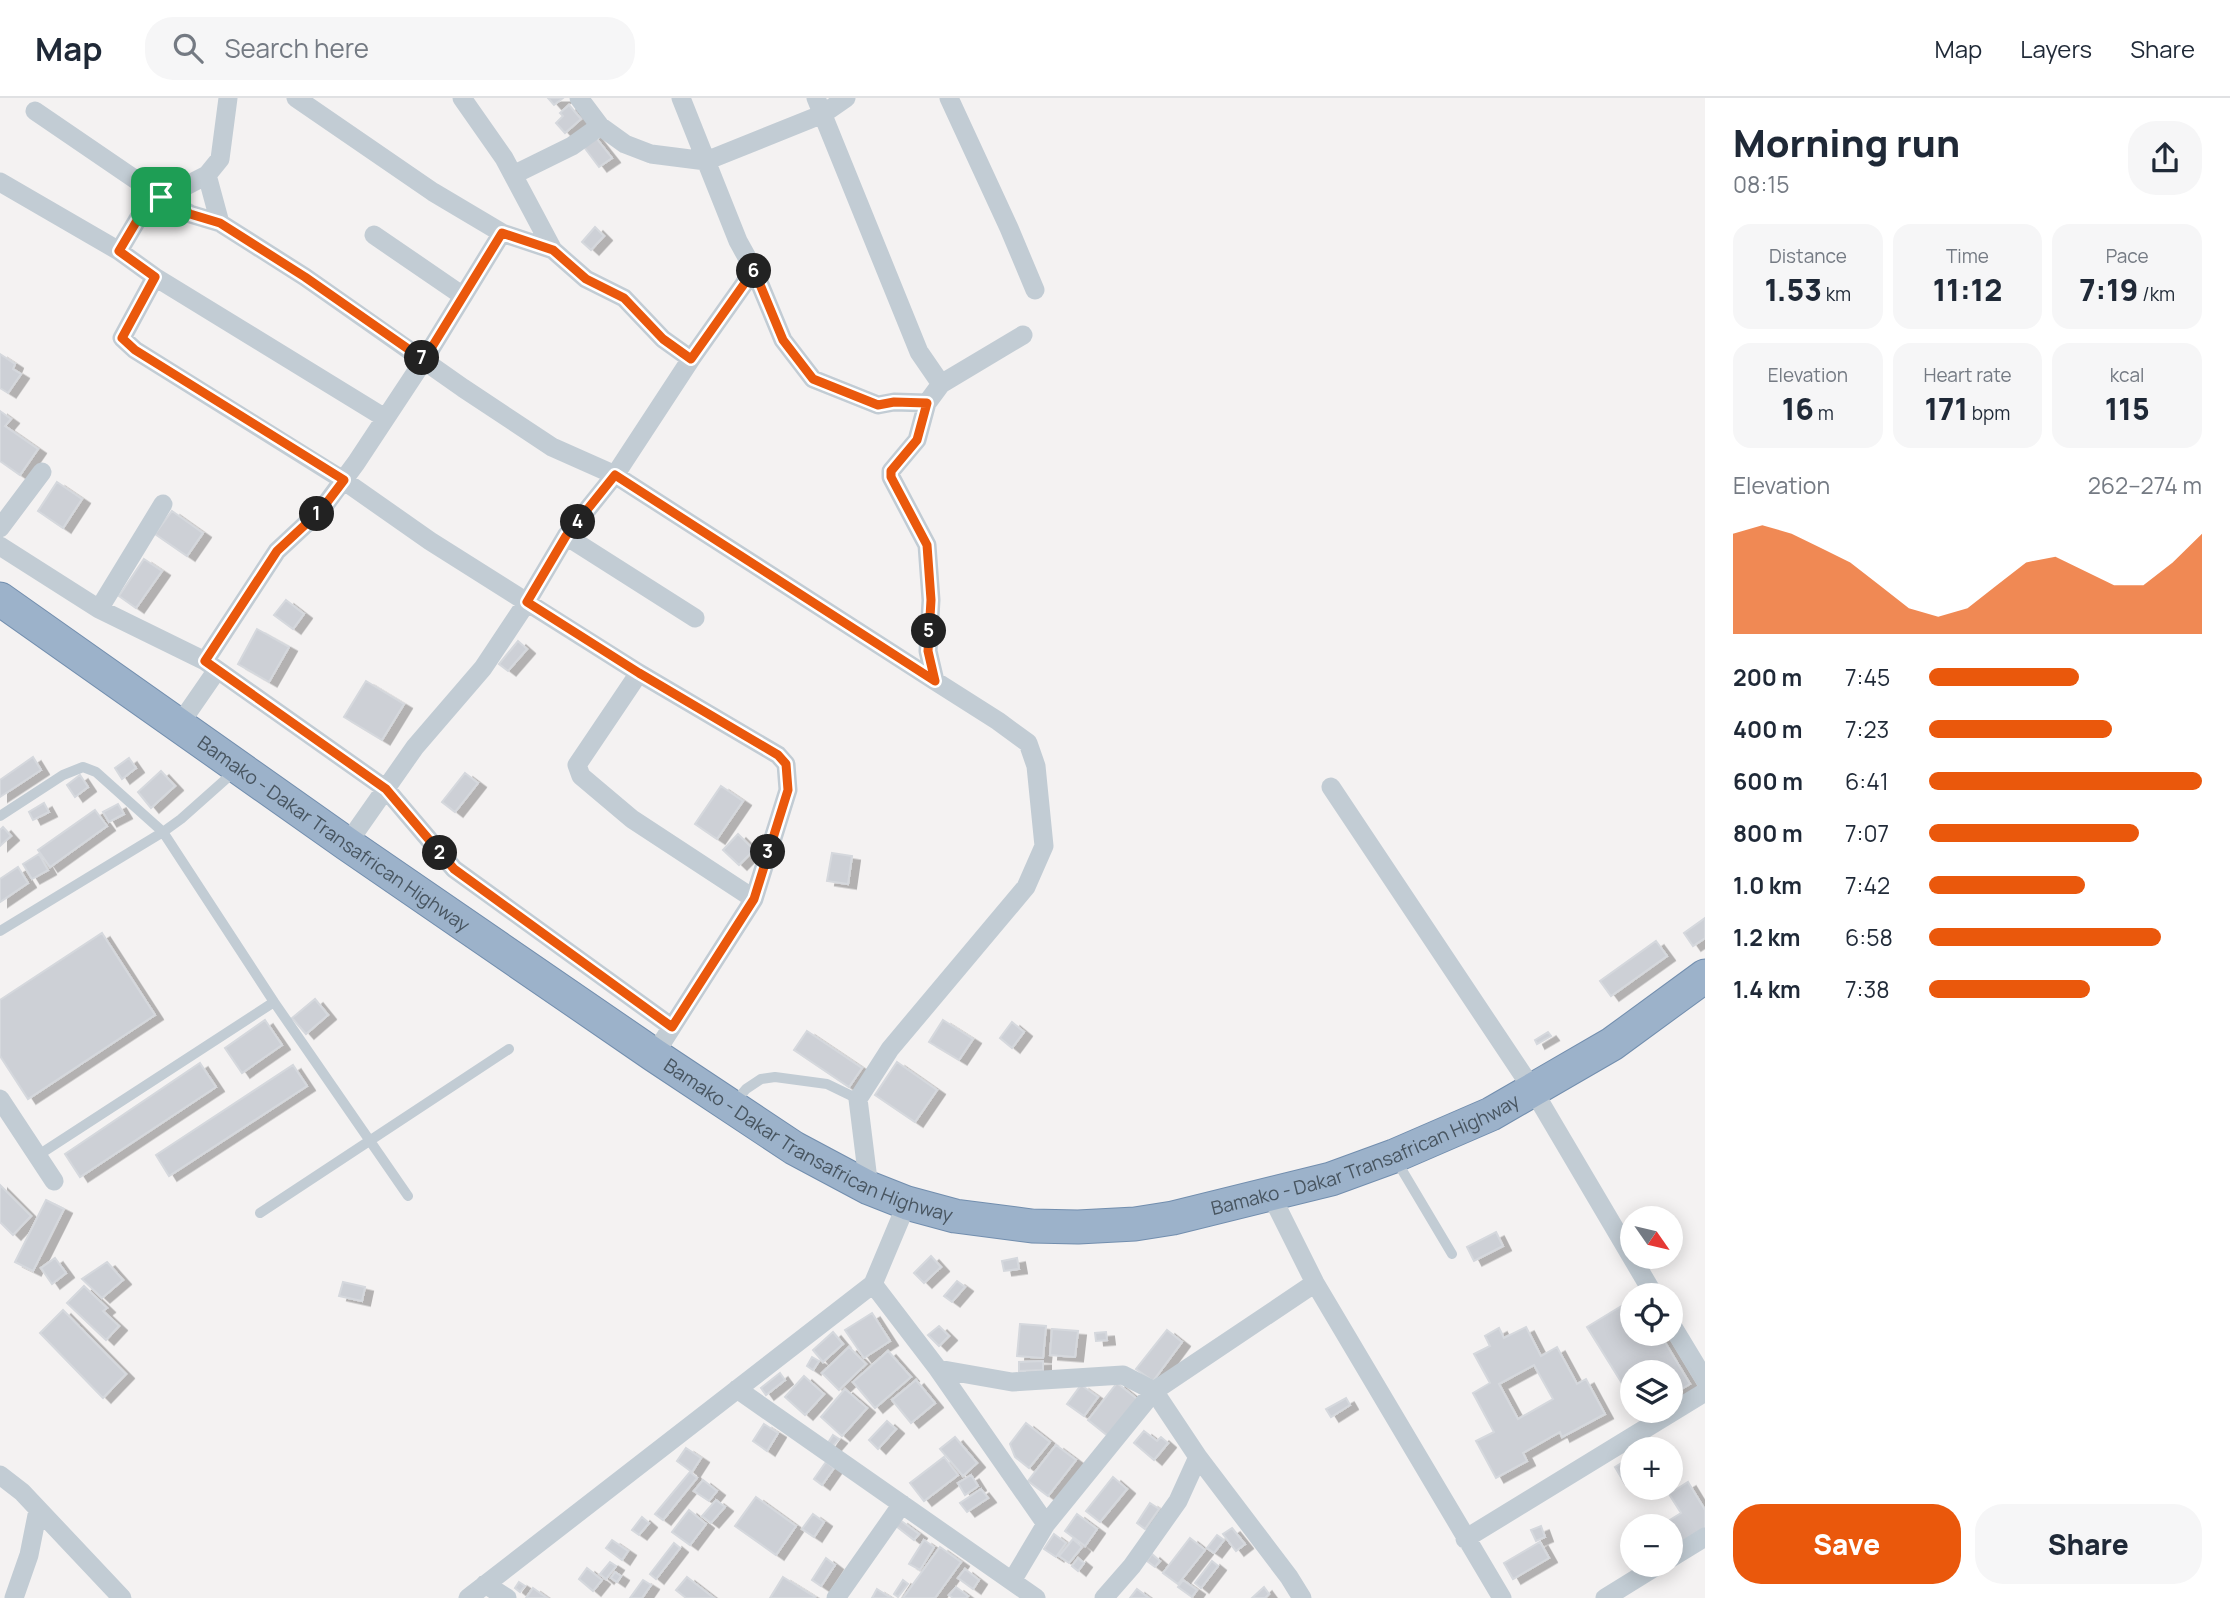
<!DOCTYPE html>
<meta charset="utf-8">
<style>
:root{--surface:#fff;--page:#f6f6f7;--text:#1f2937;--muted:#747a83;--line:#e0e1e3;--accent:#ea580c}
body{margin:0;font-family:Manrope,sans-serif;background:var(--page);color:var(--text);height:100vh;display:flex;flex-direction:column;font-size:26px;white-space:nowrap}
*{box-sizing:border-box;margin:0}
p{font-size:23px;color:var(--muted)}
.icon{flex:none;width:38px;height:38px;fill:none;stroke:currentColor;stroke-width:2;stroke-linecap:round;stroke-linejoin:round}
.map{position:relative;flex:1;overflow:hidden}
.drawer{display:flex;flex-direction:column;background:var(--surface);width:525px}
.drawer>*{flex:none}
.needle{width:46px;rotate:124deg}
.tools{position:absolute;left:1620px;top:1108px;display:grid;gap:14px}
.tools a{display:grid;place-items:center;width:63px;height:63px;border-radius:50%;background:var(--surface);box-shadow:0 4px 18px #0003;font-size:35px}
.pin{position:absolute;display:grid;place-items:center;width:60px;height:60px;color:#fff;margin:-30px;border-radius:14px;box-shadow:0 4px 10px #0006}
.km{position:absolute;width:35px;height:35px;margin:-18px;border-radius:50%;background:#222;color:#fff;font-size:19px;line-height:35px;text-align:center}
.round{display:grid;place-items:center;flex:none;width:74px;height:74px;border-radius:28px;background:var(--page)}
.headline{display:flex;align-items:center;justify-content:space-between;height:119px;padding:0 28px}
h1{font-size:38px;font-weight:800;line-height:52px}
.stats{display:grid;grid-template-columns:repeat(3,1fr);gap:10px;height:119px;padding:7px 28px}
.stats div{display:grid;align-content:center;border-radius:18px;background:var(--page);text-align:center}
.stats b{font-size:30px;font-weight:800}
.stats small{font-size:19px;font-weight:400}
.stats p{font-size:19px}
.chart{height:196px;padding:14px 28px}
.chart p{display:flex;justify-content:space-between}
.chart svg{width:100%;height:126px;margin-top:7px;fill:var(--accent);opacity:.7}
.primary-button{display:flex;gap:14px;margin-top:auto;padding:14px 28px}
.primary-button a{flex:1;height:80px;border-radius:28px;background:var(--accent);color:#fff;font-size:28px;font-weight:800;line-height:80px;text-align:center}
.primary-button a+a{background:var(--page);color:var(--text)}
ul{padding:0 28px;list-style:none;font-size:23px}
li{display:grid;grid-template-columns:112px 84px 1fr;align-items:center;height:52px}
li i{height:18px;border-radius:9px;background:var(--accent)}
header{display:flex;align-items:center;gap:42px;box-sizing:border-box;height:98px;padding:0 35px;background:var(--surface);border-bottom:2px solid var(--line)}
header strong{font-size:33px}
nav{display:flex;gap:38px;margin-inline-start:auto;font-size:24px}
.search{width:490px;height:63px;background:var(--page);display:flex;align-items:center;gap:18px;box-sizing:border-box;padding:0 24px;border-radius:28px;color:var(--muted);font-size:26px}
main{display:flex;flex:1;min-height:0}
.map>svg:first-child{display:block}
.building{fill:#cdd0d6;stroke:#d5d8dd;stroke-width:2;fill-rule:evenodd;filter:url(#shadow)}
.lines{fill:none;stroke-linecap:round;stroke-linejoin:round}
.trunk-casing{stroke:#728eae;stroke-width:35}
.service{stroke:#c2ccd4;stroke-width:10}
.minor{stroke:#c2ccd4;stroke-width:19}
.trunk{stroke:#9cb2ca;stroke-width:33}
.route-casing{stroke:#fff;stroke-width:14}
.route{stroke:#ea580c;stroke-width:9}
.labels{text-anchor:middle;stroke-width:5;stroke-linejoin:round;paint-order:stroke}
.street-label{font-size:19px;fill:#485560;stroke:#fff}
</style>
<header>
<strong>Map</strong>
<div class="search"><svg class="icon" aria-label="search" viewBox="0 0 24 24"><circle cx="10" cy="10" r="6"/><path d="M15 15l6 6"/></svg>Search here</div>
<nav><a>Map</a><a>Layers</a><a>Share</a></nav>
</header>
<main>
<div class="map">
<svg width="1705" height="1500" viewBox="0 0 1705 1500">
<defs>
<filter id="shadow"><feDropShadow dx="8" dy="4.5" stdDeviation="0" flood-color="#0004"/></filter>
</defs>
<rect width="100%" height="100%" fill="#f4f2f2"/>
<path class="building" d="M548,0H563L554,7Z
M569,7L581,21L565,35L556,25L563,18L560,15Z
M593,36L612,60L599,69L581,45Z
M595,129L604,138L591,152L582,144Z
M0,256L15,266L13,271L21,276L8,295L0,290Z
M0,313L11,321L5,328L38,351L20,377L0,363Z
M57,384L82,401L63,430L38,413Z
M172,413L203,435L187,458L155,436Z
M144,461L162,473L136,510L119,498Z
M286,502L304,516L293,531L274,517Z
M257,531L289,549L269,584L238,566Z
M518,543L527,551L508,573L499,566Z
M366,583L404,606L382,642L344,619Z
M33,659L41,672L0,699V682Z
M129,660L136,670L122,681L115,670Z
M161,673L175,688L151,710L138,694Z
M465,675L478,685L455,714L442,704Z
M80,677L88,689L75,699L67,687Z
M721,688L743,703L717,741L695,726Z
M44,705L49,714L33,722L29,714Z
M118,706L124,716L109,724L103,714Z
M95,712L107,728L50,769L38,752Z
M3,729L11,738L0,748V732Z
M738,736L754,752L739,767L723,752Z
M832,755L852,758L848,786L827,783Z
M39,756L48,772L32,781L23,766Z
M18,769L28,785L0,804V781Z
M1705,820V840L1693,848L1684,835Z
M102,835L155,917L28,1001L0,958V902Z
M1656,843L1667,858L1611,898L1600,883Z
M315,901L328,917L306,936L292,920Z
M265,922L282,947L242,975L225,950Z
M943,922L973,941L959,962L929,944Z
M1012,924L1024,934L1012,950L1000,940Z
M807,933L862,970L849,989L794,952Z
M1548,934L1551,938L1537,946L1535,942Z
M897,964L937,992L915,1024L875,997Z
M200,965L216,989L80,1079L65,1056Z
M293,967L307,988L169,1078L156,1057Z
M0,1087L31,1118L13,1137L0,1124Z
M46,1102L64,1111L33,1173L15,1164Z
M1496,1134L1503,1148L1474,1163L1467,1149Z
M931,1158L941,1169L924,1185L914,1175Z
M55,1160L66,1175L52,1186L41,1170Z
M1017,1160L1019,1171L1004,1173L1002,1163Z
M107,1164L123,1182L102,1200L82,1181Z
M957,1183L965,1189L952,1204L944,1198Z
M343,1184L365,1189L362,1203L339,1198Z
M84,1188L107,1210L103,1213L119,1228L106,1242L67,1205Z
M1633,1201V1236H1660L1690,1286L1671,1297V1274H1633V1303L1587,1229Z
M63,1212L126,1276L103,1300L40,1235Z
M872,1215L890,1243L864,1260L845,1232Z
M1020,1226L1046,1228L1043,1260L1017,1258Z
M939,1228L949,1238L939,1248L928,1237Z
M1526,1229L1541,1258L1557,1249L1577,1286L1586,1281L1605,1316L1562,1339L1560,1334L1523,1355L1527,1363L1496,1380L1476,1343L1494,1334L1473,1295L1490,1285L1474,1256L1490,1248L1485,1238L1499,1230L1504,1240ZM1534,1267L1553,1301L1518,1321L1499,1286Z
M1052,1231L1078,1233L1075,1259L1050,1257Z
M1167,1232L1182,1244L1153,1283L1136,1271Z
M833,1234L843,1246L823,1264L813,1252Z
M1106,1234L1107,1242L1096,1243L1095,1235Z
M849,1249L866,1266L839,1292L822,1275Z
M888,1253L911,1279L875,1310L853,1284Z
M812,1259L819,1263L813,1272L807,1268Z
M1043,1263V1272L1019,1273V1264Z
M780,1275L785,1282L766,1297L761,1290Z
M804,1278L824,1296L805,1317L785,1299Z
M916,1282L935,1305L911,1325L892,1302Z
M1117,1285L1137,1301L1108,1338L1088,1322Z
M1081,1287L1098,1299L1084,1318L1067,1306Z
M845,1291L867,1310L842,1338L821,1319Z
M1346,1300L1350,1307L1331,1319L1326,1311Z
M887,1323L896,1331L878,1351L869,1342Z
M1026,1325L1050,1344L1029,1370L1015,1359L1010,1346Z
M764,1326L778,1335L767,1353L753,1343Z
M1144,1333L1157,1343L1161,1339L1168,1345L1154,1362L1134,1345Z
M833,1337L839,1341L833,1348L828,1345Z
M955,1339L977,1365L963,1378L940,1351Z
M1056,1347L1076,1362L1048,1398L1028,1383Z
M686,1350L701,1360L692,1374L677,1363Z
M944,1359L958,1377L924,1403L910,1385Z
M1628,1361L1633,1370V1382L1625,1386L1615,1369Z
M826,1364L834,1370L822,1387L814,1381Z
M690,1374L697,1380L663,1422L655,1416Z
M971,1377L978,1388L965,1397L958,1385Z
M1113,1379L1127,1391L1100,1424L1086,1413Z
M703,1382L717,1393L709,1403L694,1393Z
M1688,1384L1705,1412V1431L1679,1447L1671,1435V1428H1667L1665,1425L1681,1415L1669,1396Z
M981,1391L988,1400L967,1414L960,1405Z
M756,1399L796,1428L776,1457L735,1428Z
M716,1402L725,1409L711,1425L702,1418Z
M1150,1405L1159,1411L1145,1431L1137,1425Z
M689,1412L706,1426L690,1447L672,1434Z
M813,1416L824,1424L814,1439L802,1431Z
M1077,1416L1097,1431L1085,1448L1065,1433Z
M642,1419L649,1425L639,1437L632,1432Z
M900,1422L919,1436L914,1442L896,1428Z
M1541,1428L1545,1439L1536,1443L1531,1432Z
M1232,1430L1245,1446L1236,1453L1223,1436Z
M1054,1436L1066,1445L1056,1459L1044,1451Z
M1217,1437L1224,1442L1214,1455L1207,1450Z
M1190,1440L1205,1452L1178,1486L1163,1475Z
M1073,1441L1082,1449L1069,1465L1059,1458Z
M612,1442L628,1453L622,1462L606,1450Z
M924,1442L934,1449L920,1472L909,1466Z
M1540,1444L1549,1460L1513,1481L1504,1465Z
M674,1445L680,1450L656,1481L650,1476Z
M940,1449L961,1464L935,1500H903Z
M1152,1456L1160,1463L1155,1469L1147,1463Z
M826,1460L835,1467L821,1488L812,1482Z
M1078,1460L1084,1465L1078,1473L1072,1468Z
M1212,1463L1218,1468L1201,1490L1195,1485Z
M610,1464L616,1468L606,1481L600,1476Z
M587,1470L602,1482L593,1493L579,1481Z
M965,1471L979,1482L973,1491L958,1480Z
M615,1474L621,1478L617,1484L611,1480Z
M687,1479L714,1500H686L676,1492Z
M783,1479L815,1499L814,1500H770Z
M643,1482L651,1487L642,1500H630Z
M903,1482L908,1486L898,1499L894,1496Z
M1183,1482L1197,1492L1192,1499L1178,1489Z
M519,1484L525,1488L520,1494L515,1490Z
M956,1489L968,1498L966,1500H953L949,1497Z
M1264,1489L1269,1496L1265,1500H1252Z
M533,1490L547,1500H526Z
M877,1491L891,1500H872Z
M1137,1491L1149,1500H1130Z"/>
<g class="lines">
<g class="trunk-casing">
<g id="trunk">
<path id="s1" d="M0,501L347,746L654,957L794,1050L869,1090L907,1105L955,1118L1032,1128L1078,1129L1135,1126L1173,1120L1331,1081L1394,1058L1491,1016L1612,946L1705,878"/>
</g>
</g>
<path class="service" d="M0,718L63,677L83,669L96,674L163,734L181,721L235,673
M0,833L163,734L274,904L37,1058
M274,904L408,1098
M735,1004L746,991L761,981L775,979L827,986L858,1001
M1396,1062L1452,1156
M260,1115L509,951"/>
<path class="minor" d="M296,0L433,94L502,135L553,152
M462,0L504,60L553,152L586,181L624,200L663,241L691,261
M579,0L600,28L625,46L651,56L706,63L823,16L846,0
M681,0L738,143L754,172L783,242L813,281L878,307L894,304L927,305L941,286L1023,237
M816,0L919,254L941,286
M949,0L1009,130L1035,192
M35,13L161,99L190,116L220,125L305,179L463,290L552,349L615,377L935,583
M207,77L220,125
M513,77L572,48L600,28
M0,84L119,153L155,179L385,320
M374,137L463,198
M119,153L145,109L207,77L220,61L228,0
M155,179L122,240L135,252L343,382L430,443L639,575L778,657L786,666L788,692L754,801L654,957
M0,430L42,374
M566,438L695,520
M0,448L99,511L205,563L386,691L454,771L672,929
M99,511L163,406
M205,563L277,453L322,411L356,365L424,262L502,135
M639,575L577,667L581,678L632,721L754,801
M179,627L217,572
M1331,689L1533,992L1654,1197
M347,746L415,649L483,570L527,504L566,438L615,377L691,261L754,172
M0,1001L54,1083
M869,1090L858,1001L890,951L1026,789L1044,748L1036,668L1028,645L998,623L935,583L928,553L931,502L927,447L891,379V373L917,342L927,305
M1271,1097L1315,1185L1502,1500
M873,1186L938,1271L1046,1426
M1671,1226L1705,1282
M938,1271L1012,1284L1123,1277L1154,1293L1198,1359L1289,1479L1302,1500
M737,1291L1036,1500
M0,1377L22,1394L122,1500
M1465,1441L1705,1294
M1671,1460L1705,1439
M1012,1483L1046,1426L1154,1293L1315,1185
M485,1486L507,1500
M14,1500L29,1457L38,1412
M468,1500L873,1186L907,1105
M836,1500L902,1406
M1104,1500L1132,1468L1178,1403L1198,1359
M1605,1500L1660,1466"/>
<use href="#trunk" class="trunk"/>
</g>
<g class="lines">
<g class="route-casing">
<path id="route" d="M161,99L190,116L220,125L305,179L424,262L502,135L553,152L586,181L624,200L663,241L691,261L754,172L783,242L813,281L878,307L894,304L927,305L917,342L891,373V379L927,447L931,502L928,553L935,583L615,377L566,438L527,504L639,575L778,657L786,666L788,692L754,801L672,929L454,771L386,691L205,563L277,453L322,411L344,382L135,252L122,240L155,179L119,153L145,109Z"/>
</g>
<use href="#route" class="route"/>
</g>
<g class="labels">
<g class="street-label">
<text dy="7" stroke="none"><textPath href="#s1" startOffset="408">Bamako - Dakar Transafrican Highway</textPath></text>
<text dy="7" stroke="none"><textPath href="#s1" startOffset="975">Bamako - Dakar Transafrican Highway</textPath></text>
<text dy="7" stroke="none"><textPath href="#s1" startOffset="1563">Bamako - Dakar Transafrican Highway</textPath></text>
</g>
</g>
</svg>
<div class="tools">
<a><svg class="needle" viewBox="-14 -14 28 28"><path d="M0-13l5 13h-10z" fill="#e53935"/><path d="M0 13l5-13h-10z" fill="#747a83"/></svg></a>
<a><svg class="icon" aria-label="locate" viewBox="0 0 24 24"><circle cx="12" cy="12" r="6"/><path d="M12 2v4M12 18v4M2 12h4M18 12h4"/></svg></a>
<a><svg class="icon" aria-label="layers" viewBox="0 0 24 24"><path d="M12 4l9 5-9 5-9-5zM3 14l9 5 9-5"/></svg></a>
<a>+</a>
<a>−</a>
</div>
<div class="pin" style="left:161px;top:99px;background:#1e9e55"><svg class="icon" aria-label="arrive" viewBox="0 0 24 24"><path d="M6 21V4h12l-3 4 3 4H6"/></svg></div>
<b class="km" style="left:317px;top:416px">1</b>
<b class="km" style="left:440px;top:755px">2</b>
<b class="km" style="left:768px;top:754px">3</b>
<b class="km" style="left:578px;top:424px">4</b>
<b class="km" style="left:929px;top:533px">5</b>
<b class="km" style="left:754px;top:173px">6</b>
<b class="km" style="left:422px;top:260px">7</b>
</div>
<section class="drawer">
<div class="headline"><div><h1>Morning run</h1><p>08:15</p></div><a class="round"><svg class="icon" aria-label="share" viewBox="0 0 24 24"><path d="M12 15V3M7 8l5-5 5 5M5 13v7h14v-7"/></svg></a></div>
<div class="stats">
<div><p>Distance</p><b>1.53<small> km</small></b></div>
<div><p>Time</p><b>11:12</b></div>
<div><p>Pace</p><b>7:19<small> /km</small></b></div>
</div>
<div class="stats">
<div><p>Elevation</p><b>16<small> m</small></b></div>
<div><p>Heart rate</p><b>171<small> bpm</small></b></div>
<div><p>kcal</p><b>115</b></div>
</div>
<div class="chart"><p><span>Elevation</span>262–274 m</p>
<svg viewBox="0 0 160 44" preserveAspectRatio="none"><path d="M0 44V9L10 6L20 9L30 14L40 19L50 27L60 35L70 38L80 35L90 27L100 19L110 17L120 22L130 27L140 27L150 19L160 9V44z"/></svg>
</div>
<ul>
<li><b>200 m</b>7:45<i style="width:55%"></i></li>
<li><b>400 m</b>7:23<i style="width:67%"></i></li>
<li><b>600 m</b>6:41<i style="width:100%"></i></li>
<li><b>800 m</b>7:07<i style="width:77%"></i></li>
<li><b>1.0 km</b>7:42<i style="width:57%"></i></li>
<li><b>1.2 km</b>6:58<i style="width:85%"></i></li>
<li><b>1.4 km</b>7:38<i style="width:59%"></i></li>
</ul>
<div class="primary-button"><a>Save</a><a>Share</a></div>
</section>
</main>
